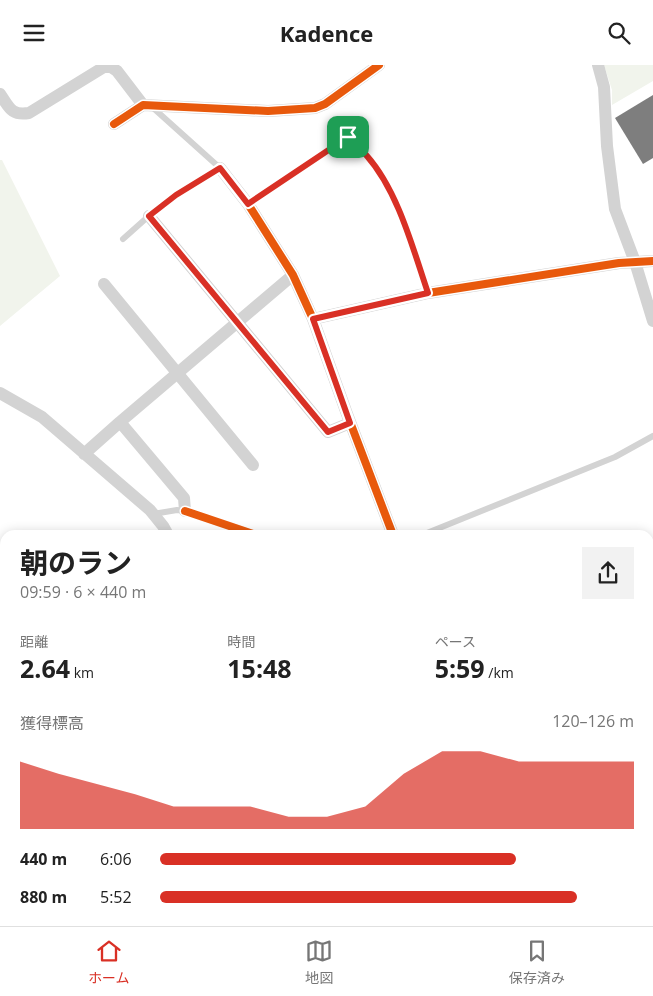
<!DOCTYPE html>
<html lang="ja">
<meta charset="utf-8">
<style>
:root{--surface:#fff;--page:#f2f2f2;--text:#222;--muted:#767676;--line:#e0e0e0;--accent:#d93025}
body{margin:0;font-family:"Open Sans","Noto Sans JP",sans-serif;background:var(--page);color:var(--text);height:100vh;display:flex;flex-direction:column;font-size:19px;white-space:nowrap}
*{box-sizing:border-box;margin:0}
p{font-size:16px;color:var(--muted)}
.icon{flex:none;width:28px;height:28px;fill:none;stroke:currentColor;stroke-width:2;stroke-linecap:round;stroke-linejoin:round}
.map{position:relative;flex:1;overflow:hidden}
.drawer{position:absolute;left:0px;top:465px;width:654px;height:396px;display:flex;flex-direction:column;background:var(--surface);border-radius:15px 15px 0 0;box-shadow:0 2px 12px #0003}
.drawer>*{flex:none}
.pin{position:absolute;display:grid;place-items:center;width:42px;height:42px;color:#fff;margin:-21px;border-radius:10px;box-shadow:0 2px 8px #0006}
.round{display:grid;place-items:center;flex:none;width:52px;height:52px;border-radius:0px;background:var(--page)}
.headline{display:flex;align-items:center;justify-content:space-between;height:85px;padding:0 20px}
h1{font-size:28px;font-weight:700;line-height:38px}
.stats{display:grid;grid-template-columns:repeat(3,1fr);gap:8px;height:85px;padding:5px 20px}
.stats div{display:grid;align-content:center}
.stats b{font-size:25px;font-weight:700}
.stats small{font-size:14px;font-weight:400}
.stats p{font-size:14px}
.chart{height:140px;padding:10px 20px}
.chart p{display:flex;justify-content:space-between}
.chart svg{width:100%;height:90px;margin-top:5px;fill:var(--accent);opacity:.7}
ul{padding:0 20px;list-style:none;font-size:16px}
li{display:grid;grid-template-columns:80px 60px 1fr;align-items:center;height:38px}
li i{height:12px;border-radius:6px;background:var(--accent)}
header{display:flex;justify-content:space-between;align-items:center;height:65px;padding:0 20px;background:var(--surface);font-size:22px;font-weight:700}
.dock{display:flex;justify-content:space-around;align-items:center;height:70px;border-top:1px solid var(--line);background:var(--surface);font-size:14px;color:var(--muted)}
.dock a{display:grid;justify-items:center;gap:2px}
.dock .selected{color:var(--accent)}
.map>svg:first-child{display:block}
.green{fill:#f1f4ec}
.building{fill:#7e7e7e}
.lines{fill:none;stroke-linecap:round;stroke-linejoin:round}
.service{stroke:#d3d3d3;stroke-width:6}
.minor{stroke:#d3d3d3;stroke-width:12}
.tertiary{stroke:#d3d3d3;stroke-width:15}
.cycleway-casing{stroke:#fff;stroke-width:11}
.cycleway{stroke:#e8590c;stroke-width:8}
.route-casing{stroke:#fff;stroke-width:10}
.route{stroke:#d93025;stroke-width:6}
</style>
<header><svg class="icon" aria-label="menu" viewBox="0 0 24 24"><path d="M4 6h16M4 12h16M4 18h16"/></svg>Kadence<svg class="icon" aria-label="search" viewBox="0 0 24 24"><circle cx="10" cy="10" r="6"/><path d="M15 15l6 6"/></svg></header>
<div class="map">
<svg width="653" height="861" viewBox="0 0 653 861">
<rect width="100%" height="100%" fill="#fff"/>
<path class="green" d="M604,0H653V16L612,40V25Z
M0,95H2L60,211L0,261Z"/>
<path class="building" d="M653,30V93L643,99L615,53Z"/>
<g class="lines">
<path class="service" d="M248,139L348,72C354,78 361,84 367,91C398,126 413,184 428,228
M123,174L160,141L220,103L151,41
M153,449L177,445L185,446
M422,470L615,392L653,371"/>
<path class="minor" d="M598,0L604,22L607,81L615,144L635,197L653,256
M0,29C9,42 11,51 29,48L104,2H111L117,6L143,40
M114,59L143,40L268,46L315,43L325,39L379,0
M220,103L248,139L293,210L313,254L347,349L393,470
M149,151L328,367L350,358
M104,219L253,400
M313,254L428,228L619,198L653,196
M0,328L42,352L150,445L163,461L168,470
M120,357L184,433L185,446
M84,389L120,357L293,210
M0,751L5,760
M66,856L69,861
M374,856L377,861
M525,856L528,861"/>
<path class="tertiary" d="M649,495L653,493
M0,785L5,782"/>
<g class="cycleway-casing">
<path id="cycleway" d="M114,59L143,40L268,46L315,43L325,39L379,0
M220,103L248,139L293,210L313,254L347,349L393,470
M313,254L428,228L619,198L653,196
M185,446L256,470"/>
</g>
<use href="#cycleway" class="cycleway"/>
</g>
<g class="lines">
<g class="route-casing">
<path id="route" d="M348,72C354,78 361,84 367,91C398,126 413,184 428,228L313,254L350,358L328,367L149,151L176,130L220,103L248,139Z"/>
</g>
<use href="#route" class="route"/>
</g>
</svg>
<div class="pin" style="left:348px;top:72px;background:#1e9e55"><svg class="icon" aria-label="arrive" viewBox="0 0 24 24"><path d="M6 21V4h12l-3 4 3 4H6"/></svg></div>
<section class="drawer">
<div class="headline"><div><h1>朝のラン</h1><p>09:59 · 6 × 440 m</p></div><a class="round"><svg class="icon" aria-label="share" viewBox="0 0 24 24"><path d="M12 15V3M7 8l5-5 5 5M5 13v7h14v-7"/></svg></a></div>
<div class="stats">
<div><p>距離</p><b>2.64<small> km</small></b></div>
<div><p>時間</p><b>15:48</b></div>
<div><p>ペース</p><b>5:59<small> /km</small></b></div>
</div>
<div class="chart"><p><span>獲得標高</span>120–126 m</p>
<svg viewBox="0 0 160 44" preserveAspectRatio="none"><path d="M0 44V11L10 17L20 22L30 27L40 33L50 33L60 33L70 38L80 38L90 33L100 17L110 6L120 6L130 11L140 11L150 11L160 11V44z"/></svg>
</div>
<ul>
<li><b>440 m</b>6:06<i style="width:75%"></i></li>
<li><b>880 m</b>5:52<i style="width:88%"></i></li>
</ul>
</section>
</div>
<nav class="dock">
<a class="selected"><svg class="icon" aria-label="home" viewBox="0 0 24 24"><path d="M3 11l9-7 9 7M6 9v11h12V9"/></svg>ホーム</a>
<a><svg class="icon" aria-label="map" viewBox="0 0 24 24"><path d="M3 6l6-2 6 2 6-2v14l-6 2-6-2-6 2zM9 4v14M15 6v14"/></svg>地図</a>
<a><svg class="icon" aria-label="saved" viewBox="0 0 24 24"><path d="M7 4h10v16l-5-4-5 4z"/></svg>保存済み</a>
</nav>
